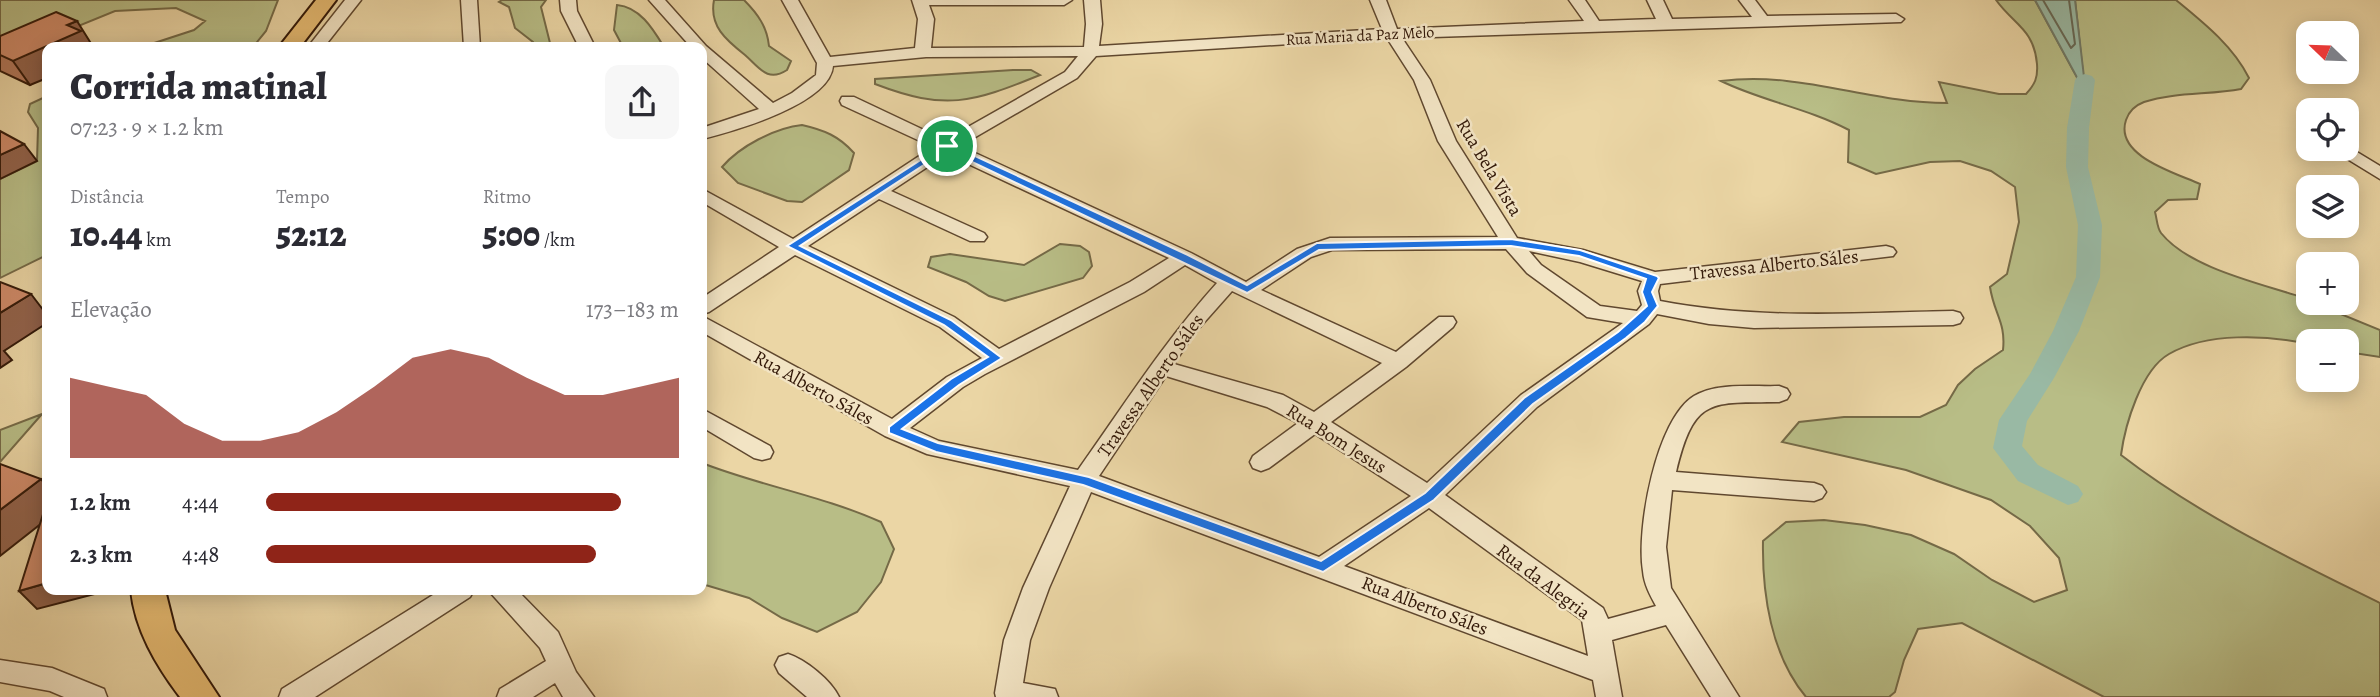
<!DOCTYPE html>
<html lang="pt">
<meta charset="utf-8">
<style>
:root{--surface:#fff;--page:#f7f7f7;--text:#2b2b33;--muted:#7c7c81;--accent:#8f2418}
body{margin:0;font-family:Alegreya,serif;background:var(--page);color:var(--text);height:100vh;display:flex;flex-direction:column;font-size:26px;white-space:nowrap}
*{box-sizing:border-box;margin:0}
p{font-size:23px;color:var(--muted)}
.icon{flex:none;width:38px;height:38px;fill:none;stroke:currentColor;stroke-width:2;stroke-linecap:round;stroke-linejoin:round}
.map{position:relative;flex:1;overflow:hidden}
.drawer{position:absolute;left:42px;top:42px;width:665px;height:553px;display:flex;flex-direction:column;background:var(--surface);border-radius:14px;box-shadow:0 4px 18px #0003}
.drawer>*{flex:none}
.needle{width:46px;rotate:293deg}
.buttons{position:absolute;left:2296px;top:21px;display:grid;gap:14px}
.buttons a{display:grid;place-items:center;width:63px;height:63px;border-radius:14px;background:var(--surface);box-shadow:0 4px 18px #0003;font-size:35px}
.pin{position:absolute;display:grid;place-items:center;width:60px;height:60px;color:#fff;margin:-30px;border:4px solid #fff;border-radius:50%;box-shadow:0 2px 7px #0007}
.round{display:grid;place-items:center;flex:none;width:74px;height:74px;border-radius:14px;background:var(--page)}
.summary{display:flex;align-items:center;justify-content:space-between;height:119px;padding:0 28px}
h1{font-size:38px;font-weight:800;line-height:52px}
.figures{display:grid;grid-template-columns:repeat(3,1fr);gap:10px;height:119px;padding:7px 28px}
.figures div{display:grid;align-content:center}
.figures b{font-size:35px;font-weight:800}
.figures small{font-size:19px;font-weight:400}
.figures p{font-size:19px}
.chart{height:196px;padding:14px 28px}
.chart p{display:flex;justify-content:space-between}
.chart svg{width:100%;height:126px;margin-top:7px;fill:var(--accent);opacity:.7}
ul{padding:0 28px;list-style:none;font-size:23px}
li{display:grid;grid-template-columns:112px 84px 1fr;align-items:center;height:52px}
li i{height:18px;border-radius:9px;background:var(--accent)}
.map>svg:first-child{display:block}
.green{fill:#b8bd86;stroke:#756a47;stroke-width:2}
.water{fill:#99b9a4;stroke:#707966;stroke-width:2}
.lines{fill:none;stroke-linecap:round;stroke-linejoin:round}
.shore{stroke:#666856;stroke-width:2}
.river{fill:#99b9a4;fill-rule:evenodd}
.minor-casing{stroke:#60482f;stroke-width:3}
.major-casing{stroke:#321808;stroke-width:4}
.minor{fill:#f2e4c4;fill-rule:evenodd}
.major{fill:#e6bb72;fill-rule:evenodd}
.wall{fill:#b2775a;stroke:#321808;stroke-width:2}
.shaded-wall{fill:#91614a;stroke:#321808;stroke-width:2}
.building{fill:#cf8a69;stroke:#321808;stroke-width:2}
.route{fill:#1a73e8;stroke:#fff;stroke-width:2;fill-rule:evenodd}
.labels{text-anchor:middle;stroke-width:5;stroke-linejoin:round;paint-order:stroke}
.far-street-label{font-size:16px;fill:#321808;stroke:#f2e4c4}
.street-label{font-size:19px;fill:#321808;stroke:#f2e4c4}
</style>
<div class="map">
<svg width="2380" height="697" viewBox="0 0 2380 697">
<rect width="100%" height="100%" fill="#ebd6a5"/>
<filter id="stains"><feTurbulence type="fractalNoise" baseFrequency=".00286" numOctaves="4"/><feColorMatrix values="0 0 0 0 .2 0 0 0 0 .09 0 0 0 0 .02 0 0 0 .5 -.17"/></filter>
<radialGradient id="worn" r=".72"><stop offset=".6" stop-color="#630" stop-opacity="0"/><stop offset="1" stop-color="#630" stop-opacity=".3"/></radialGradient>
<path class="green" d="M0,0H278L266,31L253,47H142L194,30L205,21L176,8L115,11L0,58Z
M502,0H546L541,7L551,47H533V42L515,28L509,7L499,2Z
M714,0H744C758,14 767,27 769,46L791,61L787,70C767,83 759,67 745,55C726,40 709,26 714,0Z
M1996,0H2035L2085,92L2075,0H2176C2204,23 2233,46 2249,78L2241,89C2210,95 2175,92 2144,102C2136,105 2129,111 2126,120C2114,156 2176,173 2200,184L2197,199L2168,200L2155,212C2157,219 2157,228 2161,233C2189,268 2259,283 2301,297L2308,303H2314L2380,330V357L2347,352V341H2308V344C2267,335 2207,332 2169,354C2141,370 2125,425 2121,455C2200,516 2291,559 2380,603V697H2104L1962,623L1918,629L1904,660L1895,692L1889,697H1806C1771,655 1762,594 1763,541L1786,522L1824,520L1865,525L1911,535L1954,554L1992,580L2034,602L2067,590L2059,558L2030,526L1991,500L1906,470L1782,442L1799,422L1844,417H1920L1946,405L1958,385L1975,369L2003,350C2006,322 1994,314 1990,287L2007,274L2019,222L2015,187L1991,171L1960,161L1930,162L1876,174L1848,162L1849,130C1807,108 1762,101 1721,81C1802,71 1868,103 1947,103L1939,82L1999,94H2026C2035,84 2038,78 2037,64C2034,29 2014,25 1996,0Z
M617,5C640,7 653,29 664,47H623L614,30Z
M1013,70H1031L1040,75C971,103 946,111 875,84V79Z
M47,96V255L0,278V179L37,161L38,128L28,112L30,104Z
M802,125C824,130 839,136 854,153L849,170L802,202L787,201L738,183L722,167C740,146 775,128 802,125Z
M1060,244L1080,246L1089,252L1092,266L1083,278L1005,301L989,296L966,282L928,267L931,257L950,254L1024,265Z
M42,414L0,462V430Z
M702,463C761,486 823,496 881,522L894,549L881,582L857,612L817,632L782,618L749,598L702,584Z"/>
<path class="water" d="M2035,0H2075L2086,94Z"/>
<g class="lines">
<path class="shore" d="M2043,0L2071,48L2075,44L2069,0"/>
<path class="river" d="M2085,74L2092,76L2095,80L2089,128L2088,167L2102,225L2100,277L2079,331L2054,378L2027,421L2022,446L2038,465L2078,486L2083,494L2078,502L2068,505L2018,481L1993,448L1999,420L2030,374L2053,331L2076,277L2078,225L2066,167L2067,128L2075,80L2078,76Z"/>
<g class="minor-casing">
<path id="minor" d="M345,0H361L324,47H308Z
M461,0H477L480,47H464Z
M560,0H576L577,11L595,47H579L561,11Z
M649,0H665L706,46L773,103L792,93L816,75L817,63L782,0H798L830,57L915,48L918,19L912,0H1072L1064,5H929L934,19L931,48L1084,47L1086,24L1084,0H1100L1102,24L1099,46L1382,29L1370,0H1386L1397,29L1584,21L1569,0H1585L1599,21L1656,19L1647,0H1663L1672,19L1752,17L1739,0H1755L1767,16L1896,14L1904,19L1901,22L1402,38L1430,80L1456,141L1517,238L1583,250L1655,272L1886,246L1893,248L1896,252L1893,256L1660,284L1658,291L1660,301C1758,320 1854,313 1953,311L1960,313L1963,318L1960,323L1953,325L1754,328L1709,324L1657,314L1649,324L1537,407L1445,495L1603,608L1608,619L1656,606C1650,595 1644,584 1643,571C1636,530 1656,419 1694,396C1717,382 1753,387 1779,386L1787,389L1790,394L1787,399L1779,402C1711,403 1694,396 1676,472L1814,483L1822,486L1826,492L1822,498L1814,501L1672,490L1666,547L1671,588L1739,697H1711L1666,625L1612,640L1622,697H1596L1593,680L1091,492L1049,588L1030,640L1023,683L1055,689L1058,697H996L995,693L1004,640L1023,588L1070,486L927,454L885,436L702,332V316L892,419L947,377L982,358L940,327L795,255L709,312L702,314V298L779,247L702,202V189L793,239L933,147L842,105L840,101L842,97H854L945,140L1065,72L1078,56L926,57L833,66C830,104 734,131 702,139V128L759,109L702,58V47H691ZM1387,38L1414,80L1438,141L1498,237L1330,238L1297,249L1246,282L1191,253L960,146L1077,78L1096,56ZM947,154L1169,258L1130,282L999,349L954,317L808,246L879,199L970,241H984L987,237L984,233L891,191ZM1506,249L1527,273L1587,317L1623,323L1521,395L1427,483L1331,422L1406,367L1453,327L1456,322L1453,317H1439L1396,352L1261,290L1311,257L1332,250ZM1529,251L1580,262L1642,281L1638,291L1642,305L1637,311L1600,306L1541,265ZM1185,265L1217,283C1164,342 1124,405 1078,470L939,441L910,428L963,387L985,374L1144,292ZM1232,291L1382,363L1314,412L1283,395L1174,364L1193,335ZM1166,376L1267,407L1298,423L1253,456L1250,462L1253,468L1261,471L1269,468L1315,434L1411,496L1319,557L1099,476ZM1429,508L1582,620L1588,656L1344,566Z
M2347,146L2380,166V179L2331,149H2347Z
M702,409L770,446L773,452L770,458L762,460L754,458L702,427Z
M441,590H474L470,597L315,697H279L282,689Z
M488,590H517L558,632L576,672L594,697H563L555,683L533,697H497L500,689L546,661L540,648Z
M788,654C806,660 831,680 839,697H807L779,673L775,665L779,657Z
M0,660L52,668L104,689L107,697H64L50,691L0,682Z"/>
</g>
<g class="major-casing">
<path id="major" d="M316,0H336L300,47H279Z
M131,590H165L175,630L219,697H180C156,665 135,630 131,590Z"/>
</g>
<use href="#minor" class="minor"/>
<use href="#major" class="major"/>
</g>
<path class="wall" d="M0,36L92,45L30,85L0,71Z"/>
<path class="shaded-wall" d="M77,21L92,45L90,46L91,47H47V78L30,85L13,61L67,25Z
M24,144L37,161L0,179V155Z
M31,294L47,315V323L4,351L12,360L0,368V313Z
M41,479L47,486V519L0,556V510Z
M47,583V590H110L37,609L19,591Z"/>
<path class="building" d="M56,12L77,21L67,25L81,31L13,61L0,55V36Z
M0,131L24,144L0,155Z
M0,282L31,294L0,313Z
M0,464L41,479L0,510Z
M47,510V583L19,591L44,511Z"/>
<path class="route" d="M947,143L1188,255L1247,285L1317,243L1511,239L1580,250L1657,276L1659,278L1652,292L1658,306L1645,322L1626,338L1533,404L1434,500L1323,572L1083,485L936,452L889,433V427L951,379L988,357L944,325L787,246ZM947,150L1247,293L1319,250L1511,246L1579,256L1646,279L1642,292L1647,306L1618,332L1524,398L1425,493L1321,561L1089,477L938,443L902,429L959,385L1002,358L951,320L800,246Z"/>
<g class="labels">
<g class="far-street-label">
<text transform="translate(1360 35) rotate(-3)" y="6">Rua Maria da Paz Melo</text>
</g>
<g class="street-label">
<text transform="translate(1490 167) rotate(59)" y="7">Rua Bela Vista</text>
<text transform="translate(1774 264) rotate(-6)" y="7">Travessa Alberto Sáles</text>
<text transform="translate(1150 385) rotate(-55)" y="7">Travessa Alberto Sáles</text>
<text transform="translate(814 387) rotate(29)" y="7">Rua Alberto Sáles</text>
<text transform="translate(1337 438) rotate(32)" y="7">Rua Bom Jesus</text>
<text transform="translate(1544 581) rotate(37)" y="7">Rua da Alegria</text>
<text transform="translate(1425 605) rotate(21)" y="7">Rua Alberto Sáles</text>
</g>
</g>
<rect width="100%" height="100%" filter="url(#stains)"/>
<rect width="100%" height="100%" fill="url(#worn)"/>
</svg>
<div class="buttons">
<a><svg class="needle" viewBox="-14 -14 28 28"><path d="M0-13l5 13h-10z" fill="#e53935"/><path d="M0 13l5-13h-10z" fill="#7c7c81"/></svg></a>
<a><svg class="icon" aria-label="locate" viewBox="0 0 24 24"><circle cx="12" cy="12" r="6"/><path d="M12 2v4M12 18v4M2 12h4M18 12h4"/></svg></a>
<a><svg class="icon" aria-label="layers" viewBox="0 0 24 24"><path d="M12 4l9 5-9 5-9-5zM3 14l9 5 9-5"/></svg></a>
<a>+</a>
<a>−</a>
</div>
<div class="pin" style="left:947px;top:146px;background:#1e9e55"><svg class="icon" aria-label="arrive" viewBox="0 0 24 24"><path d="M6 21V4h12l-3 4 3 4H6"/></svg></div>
<section class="drawer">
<div class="summary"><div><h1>Corrida matinal</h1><p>07:23 · 9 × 1.2 km</p></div><a class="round"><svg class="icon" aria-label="share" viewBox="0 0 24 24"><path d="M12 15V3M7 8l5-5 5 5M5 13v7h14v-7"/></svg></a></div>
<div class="figures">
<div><p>Distância</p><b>10.44<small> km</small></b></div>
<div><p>Tempo</p><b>52:12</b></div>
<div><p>Ritmo</p><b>5:00<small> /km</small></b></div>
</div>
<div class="chart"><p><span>Elevação</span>173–183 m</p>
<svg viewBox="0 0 160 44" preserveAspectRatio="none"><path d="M0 44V16L10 19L20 22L30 32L40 38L50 38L60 35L70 28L80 19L90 9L100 6L110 9L120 16L130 22L140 22L150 19L160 16V44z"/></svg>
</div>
<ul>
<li><b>1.2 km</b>4:44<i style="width:86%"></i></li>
<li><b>2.3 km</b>4:48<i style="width:80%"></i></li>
</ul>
</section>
</div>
